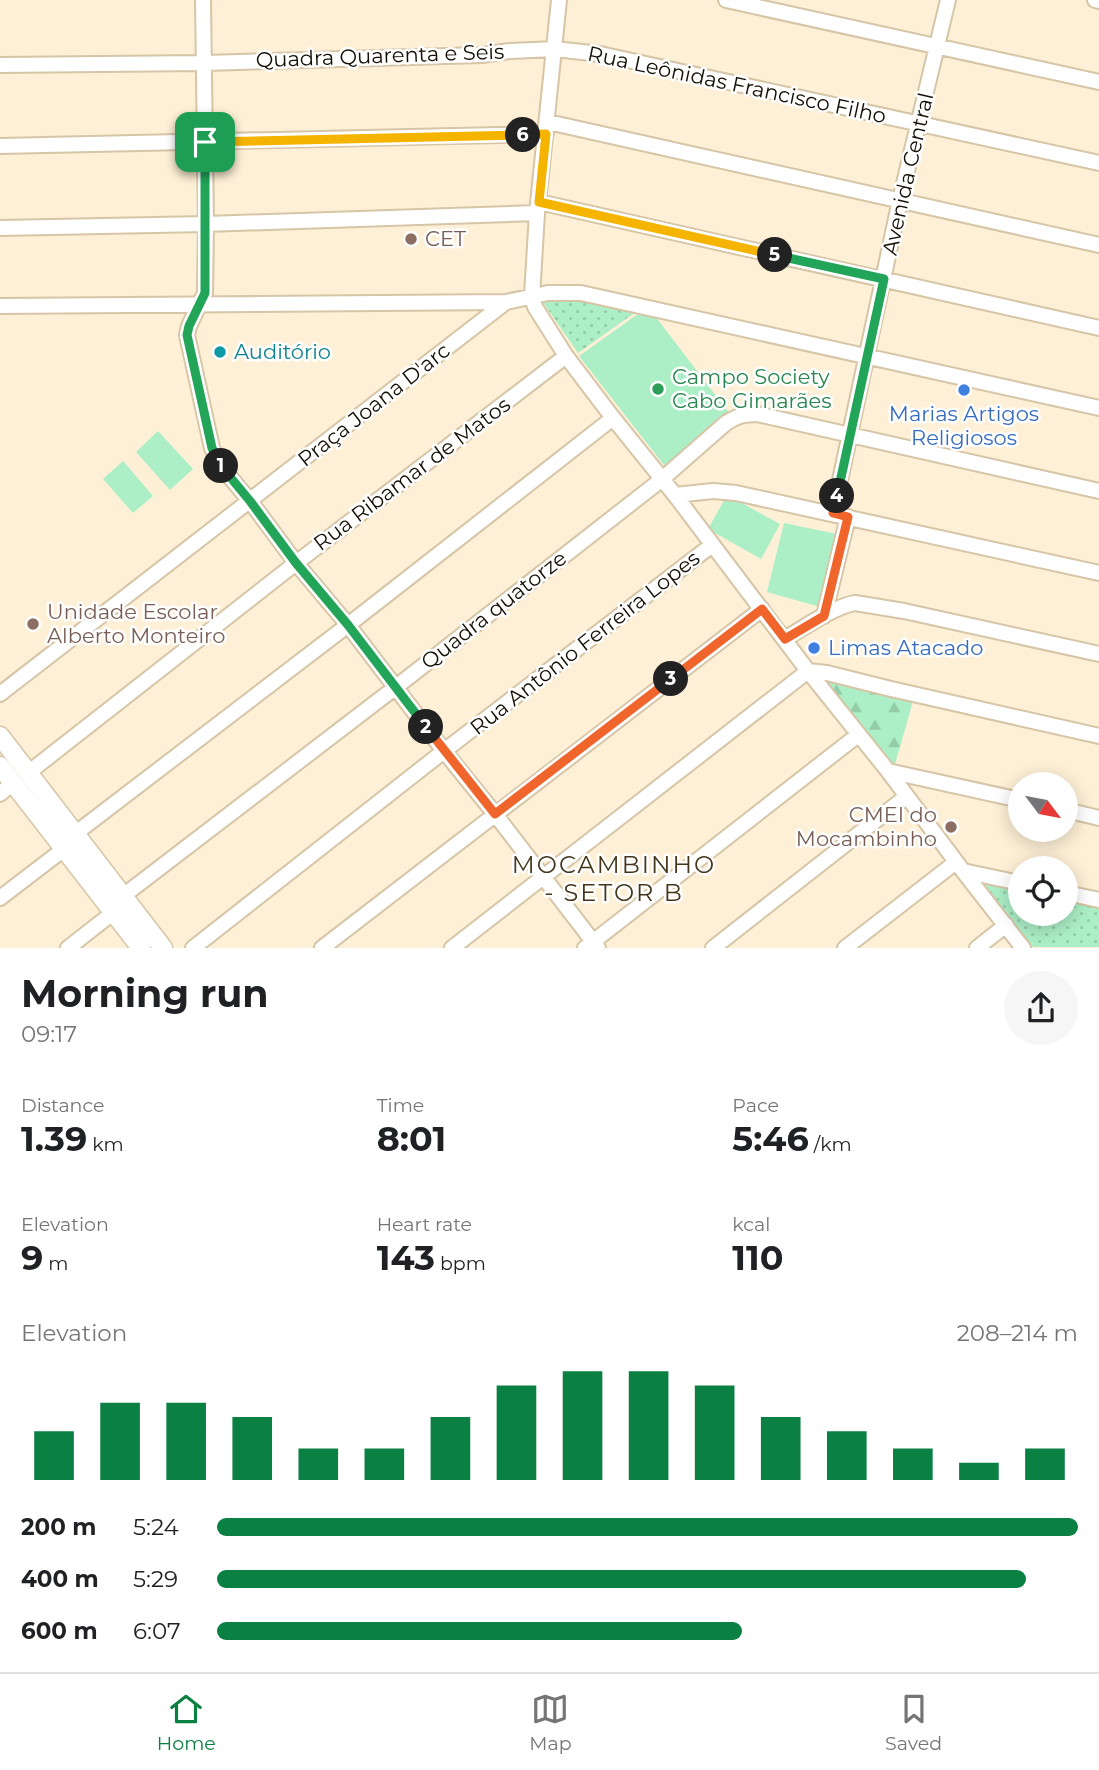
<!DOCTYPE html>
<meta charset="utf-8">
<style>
:root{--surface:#fff;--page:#f6f6f6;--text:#202124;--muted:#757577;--line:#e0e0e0;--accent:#0b8043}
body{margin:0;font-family:Montserrat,sans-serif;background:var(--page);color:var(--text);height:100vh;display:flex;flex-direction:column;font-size:26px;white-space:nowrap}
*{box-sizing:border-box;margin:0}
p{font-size:23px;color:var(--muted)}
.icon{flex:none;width:38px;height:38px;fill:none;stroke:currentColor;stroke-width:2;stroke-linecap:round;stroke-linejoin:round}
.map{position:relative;height:948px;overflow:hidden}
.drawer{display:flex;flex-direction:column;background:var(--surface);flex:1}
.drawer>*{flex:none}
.needle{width:46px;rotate:122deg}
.fabs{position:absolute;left:1008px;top:772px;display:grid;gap:14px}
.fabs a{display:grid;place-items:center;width:70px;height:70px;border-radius:50%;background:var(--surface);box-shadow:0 4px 18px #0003;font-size:35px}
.pin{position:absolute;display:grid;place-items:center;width:60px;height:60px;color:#fff;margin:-30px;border-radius:14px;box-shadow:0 4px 10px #0006}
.km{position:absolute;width:35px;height:35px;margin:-18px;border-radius:50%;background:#222;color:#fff;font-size:19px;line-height:35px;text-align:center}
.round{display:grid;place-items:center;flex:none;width:74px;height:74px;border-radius:37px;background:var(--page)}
.overview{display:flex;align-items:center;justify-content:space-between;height:119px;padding:0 21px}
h1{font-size:38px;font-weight:700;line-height:52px}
.metrics{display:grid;grid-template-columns:repeat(3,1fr);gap:10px;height:119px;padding:7px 21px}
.metrics div{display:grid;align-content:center}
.metrics b{font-size:35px;font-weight:700}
.metrics small{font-size:19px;font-weight:400}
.metrics p{font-size:19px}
.chart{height:196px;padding:14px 21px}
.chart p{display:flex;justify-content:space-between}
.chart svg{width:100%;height:126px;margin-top:7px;stroke:var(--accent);stroke-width:6}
ul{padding:0 21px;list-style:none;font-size:23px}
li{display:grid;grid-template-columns:112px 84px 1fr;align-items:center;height:52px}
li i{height:18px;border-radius:9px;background:var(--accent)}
.menu{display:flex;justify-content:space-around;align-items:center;height:98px;border-top:2px solid var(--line);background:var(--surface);font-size:19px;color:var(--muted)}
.menu a{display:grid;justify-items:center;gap:4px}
.menu .current{color:var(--accent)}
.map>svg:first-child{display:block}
.grass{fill:url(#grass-dots)}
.forest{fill:url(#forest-firs)}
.garden{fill:#acefc7}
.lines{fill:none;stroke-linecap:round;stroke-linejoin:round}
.minor-casing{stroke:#d6c5a6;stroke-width:18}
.major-casing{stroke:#d6c5a6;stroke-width:21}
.minor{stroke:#fff;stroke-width:14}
.major{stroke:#fff;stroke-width:18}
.split-1-casing{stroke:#fff;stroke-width:14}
.split-2-casing{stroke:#fff;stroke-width:14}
.split-3-casing{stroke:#fff;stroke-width:14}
.split-4-casing{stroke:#fff;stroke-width:14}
.split-5-casing{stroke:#fff;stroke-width:14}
.split-6-casing{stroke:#fff;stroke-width:14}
.split-7-casing{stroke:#fff;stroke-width:14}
.split-1{stroke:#22a559;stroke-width:9}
.split-2{stroke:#22a559;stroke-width:9}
.split-3{stroke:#f0652b;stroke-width:9}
.split-4{stroke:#f0652b;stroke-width:9}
.split-5{stroke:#22a559;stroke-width:9}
.split-6{stroke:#f5b400;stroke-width:9}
.split-7{stroke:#f5b400;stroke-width:9}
.education-dot{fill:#8d6e63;stroke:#fff;stroke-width:2.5}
.culture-dot{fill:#0f9aa8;stroke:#fff;stroke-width:2.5}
.leisure-dot{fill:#2e9e5b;stroke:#fff;stroke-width:2.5}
.shop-dot{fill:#3f7fe0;stroke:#fff;stroke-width:2.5}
.labels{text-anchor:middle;stroke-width:5;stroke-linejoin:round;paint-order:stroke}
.street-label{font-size:21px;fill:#140e04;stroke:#fff}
.education-label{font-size:21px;fill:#785e54;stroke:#fff;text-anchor:start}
.culture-label{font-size:21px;fill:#0d838f;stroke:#fff;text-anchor:start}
.leisure-label{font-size:21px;fill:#27864d;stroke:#fff;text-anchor:start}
.shop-label{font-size:21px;fill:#366cbe;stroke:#fff}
.quarter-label{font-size:24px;letter-spacing:2px;fill:#44361b;stroke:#fff}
</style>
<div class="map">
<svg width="1099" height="948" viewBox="0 0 1099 948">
<defs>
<pattern id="grass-dots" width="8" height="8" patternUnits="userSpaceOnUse" patternTransform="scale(1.75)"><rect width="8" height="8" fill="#acefc7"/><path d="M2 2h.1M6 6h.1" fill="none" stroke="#93cca9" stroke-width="1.8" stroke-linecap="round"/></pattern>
<pattern id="forest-firs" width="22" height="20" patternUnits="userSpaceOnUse" patternTransform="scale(1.75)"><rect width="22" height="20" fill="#acefc7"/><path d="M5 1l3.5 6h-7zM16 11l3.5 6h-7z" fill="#93cca9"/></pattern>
</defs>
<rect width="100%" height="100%" fill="#fef0d6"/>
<path class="grass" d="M583,299L636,312L578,353L542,301Z
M982,881L1020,889V914H1066V899L1099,906V947H1033Z"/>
<path class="forest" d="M825,681L913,701L894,768Z"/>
<path class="garden" d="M638,314L655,316L730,414L667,469L579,356Z
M158,431L193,469L170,490L136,452Z
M123,461L153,496L133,513L103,479Z
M727,495L780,524L761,559L708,529Z
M784,523L837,534L820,607L767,592Z"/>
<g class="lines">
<g class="minor-casing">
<path id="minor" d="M203,0L206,224L205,293L189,326L187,335L212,448L219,464L250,501L296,563L348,625L444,751L495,814L598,948
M559,0L537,213L532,296L535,307L566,356L613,418L675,495L808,671L888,771L963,871L1023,948
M726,0L1099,82
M1095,0L1099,1
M0,65L204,63L482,55L510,51L555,49L600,54L1099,163
M548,122L1099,245
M0,146L546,134
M539,202L1099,328
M0,228L206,224L537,213
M0,306L506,302L548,293H581L1099,408
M675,495L713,491L736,493L1099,573
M833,513L900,200L948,0
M824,616L848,517
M785,639C805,627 833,607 855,603L904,611L1099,654
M808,671L827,673L891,689L1099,736
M0,694L506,302
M888,771L1020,800
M28,773L296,563L566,356
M0,794L13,783
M1066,810L1099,818
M76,833L348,625L613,418
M963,871L1020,883
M1066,893L1099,900
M123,896L396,687L661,480L726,423C737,416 744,414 757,414L1099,491
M0,898L64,849
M68,948L114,912
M193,948L444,751L712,545
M322,948L762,609
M452,948L808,671
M585,948L858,735
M713,948L907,796
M845,948L956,862
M977,948L1006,925"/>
</g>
<g class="major-casing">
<path id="major" d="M0,736L163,948
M0,766L141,948"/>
</g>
<use href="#minor" class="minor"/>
<use href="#major" class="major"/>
</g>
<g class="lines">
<g class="split-1-casing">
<path id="split-1" d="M205,142V293L189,326L187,335L212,448L221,466"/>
</g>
<g class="split-2-casing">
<path id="split-2" d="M221,466L250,501L296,563L348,625L426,727"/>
</g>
<g class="split-3-casing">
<path id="split-3" d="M426,727L495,814L671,679"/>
</g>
<g class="split-4-casing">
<path id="split-4" d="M671,679L762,609L785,639L824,616L848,517L833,513L837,496"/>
</g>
<g class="split-5-casing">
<path id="split-5" d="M775,255L884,279L837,496"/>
</g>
<g class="split-6-casing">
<path id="split-6" d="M523,135L546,134L539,202L775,255"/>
</g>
<g class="split-7-casing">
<path id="split-7" d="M205,142L523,135"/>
</g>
<use href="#split-1" class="split-1"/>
<use href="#split-2" class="split-2"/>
<use href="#split-3" class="split-3"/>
<use href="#split-4" class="split-4"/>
<use href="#split-5" class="split-5"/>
<use href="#split-6" class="split-6"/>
<use href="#split-7" class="split-7"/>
</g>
<g class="education-dot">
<circle cx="411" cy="239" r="7"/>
<circle cx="33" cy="624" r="7"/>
<circle cx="951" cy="827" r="7"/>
</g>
<circle class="culture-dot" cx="220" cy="352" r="7"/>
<circle class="leisure-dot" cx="658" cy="389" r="7"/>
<g class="shop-dot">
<circle cx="964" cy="390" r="7"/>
<circle cx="814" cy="648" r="7"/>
</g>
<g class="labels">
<g class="street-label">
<text transform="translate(380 56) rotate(-2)" y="7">Quadra Quarenta e Seis</text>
<text transform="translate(737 85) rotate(12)" y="7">Rua Leônidas Francisco Filho</text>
<text transform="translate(908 174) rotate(-77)" y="7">Avenida Central</text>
<text transform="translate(374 405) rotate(-38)" y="7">Praça Joana D'arc</text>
<text transform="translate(412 474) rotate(-37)" y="7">Rua Ribamar de Matos</text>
<text transform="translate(494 610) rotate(-38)" y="7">Quadra quatorze</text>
<text transform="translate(585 643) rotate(-38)" y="7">Rua Antônio Ferreira Lopes</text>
</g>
<g class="education-label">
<text x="425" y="246">CET</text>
<text x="47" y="619">Unidade Escolar<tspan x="47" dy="24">Alberto Monteiro</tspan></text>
<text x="937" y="822" text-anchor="end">CMEI do<tspan x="937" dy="24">Mocambinho</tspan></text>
</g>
<g class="culture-label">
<text x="234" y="359">Auditório</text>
</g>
<g class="leisure-label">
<text x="672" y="384">Campo Society<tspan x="672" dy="24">Cabo Gimarães</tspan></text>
</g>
<g class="shop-label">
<text x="964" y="421">Marias Artigos<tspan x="964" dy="24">Religiosos</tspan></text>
<text x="828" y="655" text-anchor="start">Limas Atacado</text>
</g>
<g class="quarter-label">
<text x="614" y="873">MOCAMBINHO<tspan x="614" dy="28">- SETOR B</tspan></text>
</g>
</g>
</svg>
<div class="fabs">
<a><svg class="needle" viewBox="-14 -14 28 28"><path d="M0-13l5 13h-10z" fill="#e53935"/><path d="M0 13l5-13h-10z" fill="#757577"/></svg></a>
<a><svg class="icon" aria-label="locate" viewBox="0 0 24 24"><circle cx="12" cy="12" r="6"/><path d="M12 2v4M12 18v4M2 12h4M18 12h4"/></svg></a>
</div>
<div class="pin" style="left:205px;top:142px;background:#1e9e55"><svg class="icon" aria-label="arrive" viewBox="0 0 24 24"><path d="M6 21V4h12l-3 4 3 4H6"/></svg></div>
<b class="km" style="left:221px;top:466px">1</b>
<b class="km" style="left:426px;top:727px">2</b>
<b class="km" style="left:671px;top:679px">3</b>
<b class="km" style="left:837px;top:496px">4</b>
<b class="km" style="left:775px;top:255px">5</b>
<b class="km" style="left:523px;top:135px">6</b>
</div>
<section class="drawer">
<div class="overview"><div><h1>Morning run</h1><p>09:17</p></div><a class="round"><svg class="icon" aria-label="share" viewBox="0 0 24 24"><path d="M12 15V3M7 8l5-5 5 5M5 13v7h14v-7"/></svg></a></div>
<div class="metrics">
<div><p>Distance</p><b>1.39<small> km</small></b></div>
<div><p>Time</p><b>8:01</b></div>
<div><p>Pace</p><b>5:46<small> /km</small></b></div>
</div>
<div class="metrics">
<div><p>Elevation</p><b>9<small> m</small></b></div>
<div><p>Heart rate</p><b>143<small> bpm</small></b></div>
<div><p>kcal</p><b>110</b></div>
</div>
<div class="chart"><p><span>Elevation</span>208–214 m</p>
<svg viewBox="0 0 160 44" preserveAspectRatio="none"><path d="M5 44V27M15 44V17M25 44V17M35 44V22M45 44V33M55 44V33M65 44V22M75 44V11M85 44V6M95 44V6M105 44V11M115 44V22M125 44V27M135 44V33M145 44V38M155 44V33"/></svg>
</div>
<ul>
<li><b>200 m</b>5:24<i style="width:100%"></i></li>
<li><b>400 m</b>5:29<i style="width:94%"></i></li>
<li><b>600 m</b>6:07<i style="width:61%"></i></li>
</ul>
</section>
<nav class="menu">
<a class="current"><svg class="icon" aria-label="home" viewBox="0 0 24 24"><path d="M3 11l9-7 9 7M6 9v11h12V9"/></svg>Home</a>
<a><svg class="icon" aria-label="map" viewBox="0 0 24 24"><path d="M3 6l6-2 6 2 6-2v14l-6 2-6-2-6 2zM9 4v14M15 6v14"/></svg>Map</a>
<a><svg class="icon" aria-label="saved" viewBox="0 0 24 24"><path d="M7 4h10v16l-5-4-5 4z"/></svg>Saved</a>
</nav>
